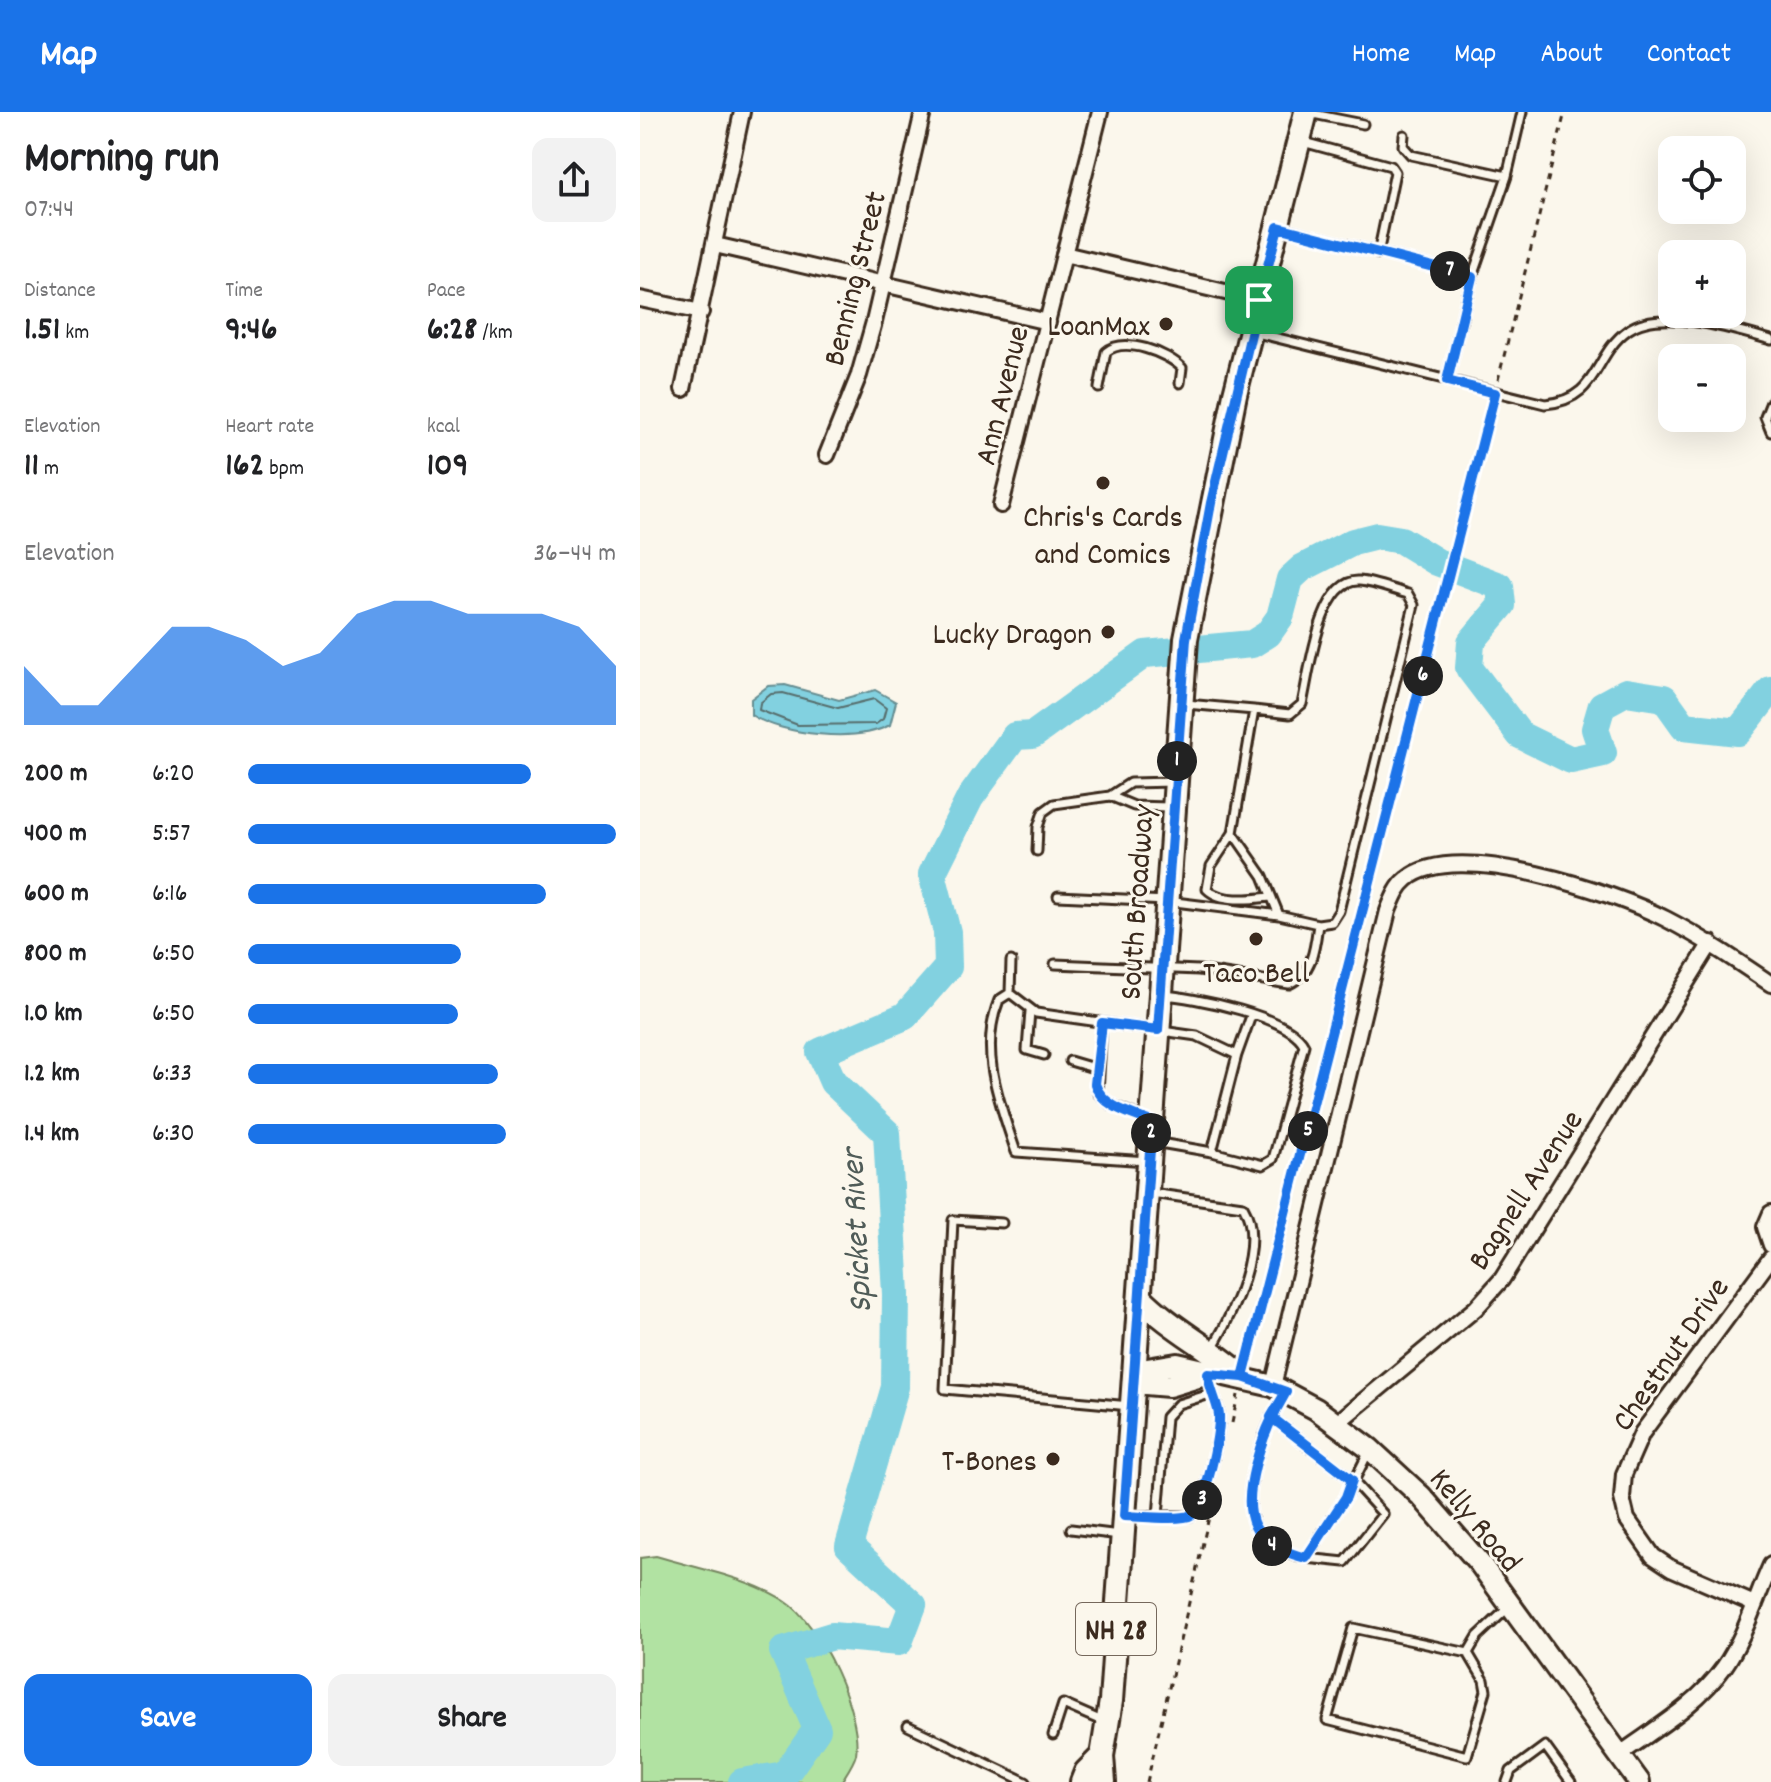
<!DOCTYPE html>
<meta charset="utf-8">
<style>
:root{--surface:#fff;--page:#f2f2f2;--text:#202124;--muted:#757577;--accent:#1a73e8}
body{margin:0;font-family:Dekko,sans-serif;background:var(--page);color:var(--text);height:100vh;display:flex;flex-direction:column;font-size:30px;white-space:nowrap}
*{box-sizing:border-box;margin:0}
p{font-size:26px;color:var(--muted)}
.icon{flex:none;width:44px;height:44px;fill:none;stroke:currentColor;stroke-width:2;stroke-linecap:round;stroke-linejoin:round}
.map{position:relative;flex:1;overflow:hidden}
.side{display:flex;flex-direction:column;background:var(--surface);width:640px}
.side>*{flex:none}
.buttons{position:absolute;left:1018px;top:24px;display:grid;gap:16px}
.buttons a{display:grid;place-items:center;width:88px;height:88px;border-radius:16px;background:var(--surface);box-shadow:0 8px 32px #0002;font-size:40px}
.pin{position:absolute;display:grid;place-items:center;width:68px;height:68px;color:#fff;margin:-34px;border-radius:16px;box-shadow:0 4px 12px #0006}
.km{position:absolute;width:40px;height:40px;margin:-20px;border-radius:50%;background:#222;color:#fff;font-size:22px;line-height:40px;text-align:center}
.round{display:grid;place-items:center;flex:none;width:84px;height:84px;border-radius:16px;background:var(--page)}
.head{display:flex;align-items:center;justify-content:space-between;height:136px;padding:0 24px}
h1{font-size:44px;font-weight:800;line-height:60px}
.figures{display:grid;grid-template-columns:repeat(3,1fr);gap:12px;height:136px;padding:8px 24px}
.figures div{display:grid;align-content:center}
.figures b{font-size:34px;font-weight:800}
.figures small{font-size:22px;font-weight:400}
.figures p{font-size:22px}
.chart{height:224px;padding:16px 24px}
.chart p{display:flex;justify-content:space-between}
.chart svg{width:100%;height:144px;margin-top:8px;fill:var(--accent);opacity:.7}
.action{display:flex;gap:16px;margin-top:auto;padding:16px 24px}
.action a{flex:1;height:92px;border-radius:16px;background:var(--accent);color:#fff;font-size:32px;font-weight:800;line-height:92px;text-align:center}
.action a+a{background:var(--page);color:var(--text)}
ul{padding:0 24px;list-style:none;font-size:26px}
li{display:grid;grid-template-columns:128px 96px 1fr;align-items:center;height:60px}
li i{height:20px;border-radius:10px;background:var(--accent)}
header{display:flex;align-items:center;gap:48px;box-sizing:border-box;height:112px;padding:0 40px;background:var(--accent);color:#fff}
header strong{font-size:38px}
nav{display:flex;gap:44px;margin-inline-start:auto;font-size:28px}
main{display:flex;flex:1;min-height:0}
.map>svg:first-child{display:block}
.green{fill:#b1e2a2;stroke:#768660;stroke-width:2}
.water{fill:#82d1e0;stroke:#668e92;stroke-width:2}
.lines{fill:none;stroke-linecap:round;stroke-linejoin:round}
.shore{stroke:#576d6c;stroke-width:2}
.river{stroke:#82d1e0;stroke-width:28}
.lane-casing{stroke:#3b2a1e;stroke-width:13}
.street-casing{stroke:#3b2a1e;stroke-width:20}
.secondary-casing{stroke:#3b2a1e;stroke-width:26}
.primary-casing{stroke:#3b2a1e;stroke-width:28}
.path{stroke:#3b2a1e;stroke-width:3;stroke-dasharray:6 6;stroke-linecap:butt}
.lane{stroke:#fbf7ec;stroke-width:7}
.street{stroke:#fbf7ec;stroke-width:14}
.secondary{stroke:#fbf7ec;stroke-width:20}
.primary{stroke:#fbf7ec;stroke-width:22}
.route-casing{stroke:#fff;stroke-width:16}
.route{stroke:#1a73e8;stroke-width:10}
.poi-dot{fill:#3b2a1e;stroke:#fbf7ec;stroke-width:3}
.labels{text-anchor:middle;stroke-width:6;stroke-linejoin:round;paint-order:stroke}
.shield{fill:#fbf7ec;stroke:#75685c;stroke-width:2}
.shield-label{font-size:30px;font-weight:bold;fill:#3b2a1e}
.street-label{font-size:32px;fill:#3b2a1e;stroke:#fbf7ec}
.poi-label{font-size:32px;fill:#3b2a1e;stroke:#fbf7ec;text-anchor:end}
.water-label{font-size:34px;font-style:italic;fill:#505c58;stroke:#fbf7ec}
</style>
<header>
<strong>Map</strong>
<nav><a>Home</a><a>Map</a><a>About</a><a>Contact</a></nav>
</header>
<main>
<section class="side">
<div class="head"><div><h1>Morning run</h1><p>07:44</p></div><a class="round"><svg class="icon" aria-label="share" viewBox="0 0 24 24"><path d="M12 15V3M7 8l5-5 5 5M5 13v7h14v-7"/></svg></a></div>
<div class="figures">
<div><p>Distance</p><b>1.51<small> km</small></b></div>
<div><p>Time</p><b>9:46</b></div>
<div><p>Pace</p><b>6:28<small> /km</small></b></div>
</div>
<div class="figures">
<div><p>Elevation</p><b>11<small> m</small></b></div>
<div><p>Heart rate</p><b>162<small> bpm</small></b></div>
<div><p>kcal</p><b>109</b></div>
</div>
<div class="chart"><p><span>Elevation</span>36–44 m</p>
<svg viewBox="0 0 160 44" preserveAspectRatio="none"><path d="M0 44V26L10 38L20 38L30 26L40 14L50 14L60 18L70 26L80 22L90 10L100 6L110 6L120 10L130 10L140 10L150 14L160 26V44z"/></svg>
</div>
<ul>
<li><b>200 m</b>6:20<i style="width:77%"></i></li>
<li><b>400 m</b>5:57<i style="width:100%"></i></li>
<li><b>600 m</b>6:16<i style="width:81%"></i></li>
<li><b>800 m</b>6:50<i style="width:58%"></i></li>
<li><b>1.0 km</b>6:50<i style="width:57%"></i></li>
<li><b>1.2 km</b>6:33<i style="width:68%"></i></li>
<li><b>1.4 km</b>6:30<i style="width:70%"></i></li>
</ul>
<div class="action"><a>Save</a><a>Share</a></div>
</section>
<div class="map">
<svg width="1131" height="1670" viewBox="0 0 1131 1670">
<rect width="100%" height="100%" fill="#fbf7ec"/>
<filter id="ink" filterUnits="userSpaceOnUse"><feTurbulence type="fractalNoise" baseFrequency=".0125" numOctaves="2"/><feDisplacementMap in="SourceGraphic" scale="16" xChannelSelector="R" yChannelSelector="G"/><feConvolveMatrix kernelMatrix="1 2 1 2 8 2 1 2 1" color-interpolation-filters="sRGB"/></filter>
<g filter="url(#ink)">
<path class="green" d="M16,1444C59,1457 107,1465 145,1489C180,1511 222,1601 216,1642C214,1651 206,1662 201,1670H0V1446Z"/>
<path class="water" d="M145,573L199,588L235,578L256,590L250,613C216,631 143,623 111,603V587L128,574Z"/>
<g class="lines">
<path class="shore" d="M143,581L198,596L234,587L246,596L243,607L236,612L158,613L119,598L120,591L131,582Z"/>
<path class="river" d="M102,1670L145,1663L177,1617L143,1539L192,1524L259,1530L273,1493L209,1434L255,1275L256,1182L247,1021L193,970L180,940L265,904L308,855L307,820L292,762L330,686L375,624L393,623L505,542L612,532L628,522L640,505L650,467L662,456L713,430L737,424L761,428L797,450L860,474L862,493L831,530L829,556L880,623L931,648L963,641L955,617L962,593L986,580L1024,586L1044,614L1098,620L1131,578"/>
<g class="lane-casing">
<path id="lane" d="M668,1L723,12
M764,23L763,34L771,43L867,64
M663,30L751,54L755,60L738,142
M639,115L832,165L807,269
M832,165L867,64L882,0
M613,220L905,292C960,287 952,244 988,218C1020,194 1096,218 1131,228
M459,276L466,240C484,224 528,241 542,256L540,271
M1131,290L1125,305L1131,320
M614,598L650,602L662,592C669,563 679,467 719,469C734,470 753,478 768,482L774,493L699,799L692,810L678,812
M470,684L494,694L529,695
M593,721L571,754L567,777C581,791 612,787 630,785
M397,739L398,715L403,700L414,692L470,684L490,671L534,670
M418,784L527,789L639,803
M371,849L370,881L359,888C338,940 360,991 376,1040L507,1049
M415,852L559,858L649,872C673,861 675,835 678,812L639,803L623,764L593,721L614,598L546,592
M370,881L396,901L557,924L597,943L572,1040L514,1030
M522,883C554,885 650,904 664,933L633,1047L623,1053L572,1040
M390,899L387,938L404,943
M462,911L458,981L470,992L510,1009
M597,943L611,904
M430,949L457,957
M511,1081L603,1094C626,1132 593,1201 573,1235
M362,1111L313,1108L305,1277L490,1294
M568,1265C570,1278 577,1289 579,1301C581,1323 566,1390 550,1404H518L526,1305L538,1292L570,1282
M645,1282C629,1307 621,1330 614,1358C602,1409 614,1433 666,1446L706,1385L729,1339
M631,1305L712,1368L743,1402L705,1450L666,1446
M489,1404H518
M431,1417L480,1423
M828,1541L844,1568L846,1579L827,1644L687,1608L713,1516L828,1541L838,1524L869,1495
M268,1614L386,1670
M413,1623L423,1592L462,1609
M867,1670L871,1659L905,1634L931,1670"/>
</g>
<g class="street-casing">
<path id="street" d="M75,133L408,210
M424,142L619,188
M0,187L61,200
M43,277L102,0
M187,343L219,263L234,210L283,0
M361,393L460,0
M1131,1101L1125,1115L1131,1133
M633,1274L748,799C753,787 757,775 767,767C815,726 976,781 1026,807C1063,826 1097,849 1131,872
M697,1311L836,1196L862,1167L1071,831
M1114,1492L1031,1456L1013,1444L987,1407L982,1386L984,1362L1002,1321L1131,1146
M979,1643C1016,1616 1057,1593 1084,1555C1105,1525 1116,1486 1131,1453"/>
</g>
<g class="secondary-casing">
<path id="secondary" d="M495,1259L537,1252L633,1274L676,1297L730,1337L781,1384L841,1453L999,1670
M494,1271L529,1274L568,1262"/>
</g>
<g class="primary-casing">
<path id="primary" d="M500,1185C531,1217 570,1235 603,1265
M442,1670L446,1660L462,1644
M464,1670L462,1644L471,1589L546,527L595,282L666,0"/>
</g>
<path class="path" d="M858,268L925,0
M607,1244L852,291
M592,1311L598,1283
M507,1670L572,1392"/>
<use href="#lane" class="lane"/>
<use href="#street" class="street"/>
<use href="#secondary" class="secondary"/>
<use href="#primary" class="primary"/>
</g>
</g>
<g class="lines" filter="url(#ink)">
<g class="route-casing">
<path id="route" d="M619,188L571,391L546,527L518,918L462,911L455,972C462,995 492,1002 512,1010L484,1404C497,1404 542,1409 551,1403C566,1393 580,1322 579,1303C578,1292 569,1276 568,1262L603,1265L646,1280L631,1305L712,1368L706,1385L666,1446C611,1432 602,1407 615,1354C622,1326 631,1305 646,1280L603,1265L855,281L807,269L832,165L638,115L619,188"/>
</g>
<use href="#route" class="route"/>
</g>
<g class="poi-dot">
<circle cx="526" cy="212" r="8"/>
<circle cx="463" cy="371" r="8"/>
<circle cx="468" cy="520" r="8"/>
<circle cx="616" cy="827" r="8"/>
<circle cx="413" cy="1347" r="8"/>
</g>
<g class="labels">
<rect class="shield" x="436" y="1491" width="80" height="52" rx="6"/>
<g class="shield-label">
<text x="476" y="1527">NH 28</text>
</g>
<g class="street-label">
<text transform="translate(213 166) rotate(-76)" y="11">Benning Street</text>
<text transform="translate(360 283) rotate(-76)" y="11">Ann Avenue</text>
<text transform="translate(495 790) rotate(-86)" y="11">South Broadway</text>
<text transform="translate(884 1077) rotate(-57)" y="11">Bagnell Avenue</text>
<text transform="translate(1029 1241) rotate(-55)" y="11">Chestnut Drive</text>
<text transform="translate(837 1407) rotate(50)" y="11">Kelly Road</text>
</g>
<g class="poi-label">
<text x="510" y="223">LoanMax</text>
<text x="463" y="414" text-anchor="middle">Chris's Cards<tspan x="463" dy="37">and Comics</tspan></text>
<text x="452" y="531">Lucky Dragon</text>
<text x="616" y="870" text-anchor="middle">Taco Bell</text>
<text x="397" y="1358">T-Bones</text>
</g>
<g class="water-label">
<text transform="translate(214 1119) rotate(-93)" y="12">Spicket River</text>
</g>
</g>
</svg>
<div class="buttons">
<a><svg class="icon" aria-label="locate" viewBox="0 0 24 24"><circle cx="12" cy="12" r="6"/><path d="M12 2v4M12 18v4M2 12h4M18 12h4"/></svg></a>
<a>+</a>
<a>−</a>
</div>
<div class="pin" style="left:619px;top:188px;background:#1e9e55"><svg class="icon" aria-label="arrive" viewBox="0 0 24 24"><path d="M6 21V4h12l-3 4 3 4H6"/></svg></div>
<b class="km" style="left:537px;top:649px">1</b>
<b class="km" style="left:511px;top:1021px">2</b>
<b class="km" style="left:562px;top:1388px">3</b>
<b class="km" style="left:632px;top:1434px">4</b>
<b class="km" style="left:668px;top:1019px">5</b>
<b class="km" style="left:783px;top:564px">6</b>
<b class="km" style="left:810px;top:159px">7</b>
</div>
</main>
